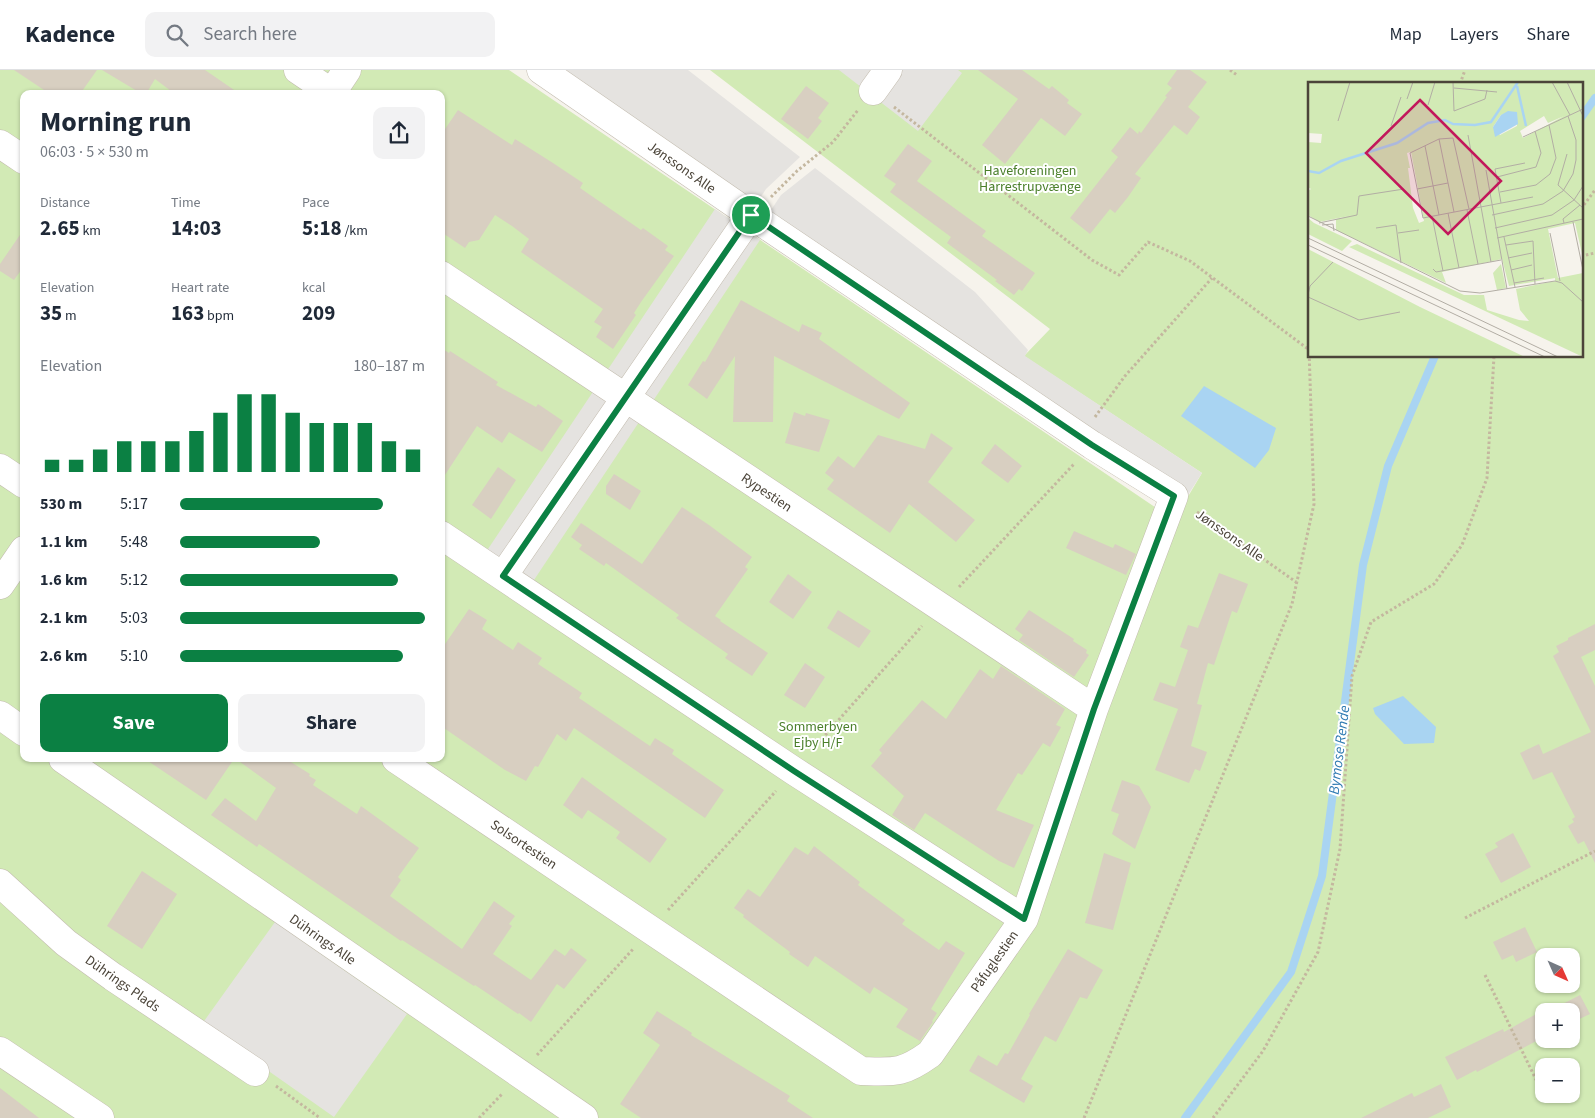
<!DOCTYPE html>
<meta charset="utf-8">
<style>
:root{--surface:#fff;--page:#f2f2f3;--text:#1f2937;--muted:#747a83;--line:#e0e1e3;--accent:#0b8043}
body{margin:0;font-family:"Source Sans 3",sans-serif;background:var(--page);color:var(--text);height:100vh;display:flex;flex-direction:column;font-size:19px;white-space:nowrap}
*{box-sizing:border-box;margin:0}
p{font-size:16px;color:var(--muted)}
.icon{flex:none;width:28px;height:28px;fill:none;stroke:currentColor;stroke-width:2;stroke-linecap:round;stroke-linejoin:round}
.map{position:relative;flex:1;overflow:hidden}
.drawer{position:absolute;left:20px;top:20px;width:425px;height:672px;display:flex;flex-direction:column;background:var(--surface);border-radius:10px;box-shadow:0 1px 4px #0004}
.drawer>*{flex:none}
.needle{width:32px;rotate:135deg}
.fabs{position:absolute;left:1535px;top:878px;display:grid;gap:10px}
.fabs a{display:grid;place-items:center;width:45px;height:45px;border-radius:10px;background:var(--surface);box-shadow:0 1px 4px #0004;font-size:25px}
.pin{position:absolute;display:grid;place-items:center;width:42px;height:42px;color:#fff;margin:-21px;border:2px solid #fff;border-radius:50%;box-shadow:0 1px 5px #0007}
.round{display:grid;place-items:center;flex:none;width:52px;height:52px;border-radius:10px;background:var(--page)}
.head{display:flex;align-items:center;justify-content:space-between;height:85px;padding:0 20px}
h1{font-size:28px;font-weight:700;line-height:38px}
.metrics{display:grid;grid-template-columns:repeat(3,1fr);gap:8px;height:85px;padding:5px 20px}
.metrics div{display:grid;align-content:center}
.metrics b{font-size:21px;font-weight:700}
.metrics small{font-size:14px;font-weight:400}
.metrics p{font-size:14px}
.chart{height:140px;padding:10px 20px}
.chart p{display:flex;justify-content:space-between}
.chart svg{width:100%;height:90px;margin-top:5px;stroke:var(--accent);stroke-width:6}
.button{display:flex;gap:10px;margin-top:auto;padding:10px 20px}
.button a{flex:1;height:58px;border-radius:10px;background:var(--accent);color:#fff;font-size:20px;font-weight:700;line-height:58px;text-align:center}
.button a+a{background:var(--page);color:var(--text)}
ul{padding:0 20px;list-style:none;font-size:16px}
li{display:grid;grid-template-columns:80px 60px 1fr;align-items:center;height:38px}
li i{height:12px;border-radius:6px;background:var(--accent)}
header{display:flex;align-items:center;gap:30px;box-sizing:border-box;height:70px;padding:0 25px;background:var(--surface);border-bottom:1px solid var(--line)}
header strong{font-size:24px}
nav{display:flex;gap:28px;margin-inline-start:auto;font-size:18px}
.search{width:350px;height:45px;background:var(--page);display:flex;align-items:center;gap:12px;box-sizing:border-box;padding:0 18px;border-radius:10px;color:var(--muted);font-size:19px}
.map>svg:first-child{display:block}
.green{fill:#d2eab5;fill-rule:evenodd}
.parking{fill:#e5e3e0}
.water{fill:#a9d4f2}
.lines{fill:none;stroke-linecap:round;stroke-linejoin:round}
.stream{stroke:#a9d4f2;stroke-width:8}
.building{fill:#d8cfc1}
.minor-casing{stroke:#c2bbae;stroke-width:29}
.path{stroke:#c4b79f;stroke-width:3;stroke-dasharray:2.5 2.5;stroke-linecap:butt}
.minor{stroke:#fff;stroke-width:28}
.route-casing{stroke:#fff;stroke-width:10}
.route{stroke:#0b8043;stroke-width:6}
.labels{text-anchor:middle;stroke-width:4;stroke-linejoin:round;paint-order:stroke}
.street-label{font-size:14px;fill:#4b4439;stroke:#fff}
.park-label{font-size:14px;fill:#4a7f2a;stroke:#fff}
.water-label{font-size:15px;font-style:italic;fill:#2e7ab2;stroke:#fff}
.inset-river{fill:none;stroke:#a9d4f2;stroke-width:2.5}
.inset-road{fill:none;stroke:#b2ada4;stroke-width:1}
.view{fill:#c2185b;fill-opacity:0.15;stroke:#c2185b;stroke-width:2.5}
.inset-edge{fill:none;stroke:#4b4439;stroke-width:2.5}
</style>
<header>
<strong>Kadence</strong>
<div class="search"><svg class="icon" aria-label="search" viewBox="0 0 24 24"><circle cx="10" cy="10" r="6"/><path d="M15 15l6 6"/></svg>Search here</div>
<nav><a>Map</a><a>Layers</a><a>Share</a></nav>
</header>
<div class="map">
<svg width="1595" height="1048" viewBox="0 0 1595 1048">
<rect width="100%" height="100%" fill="#f6f3ec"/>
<path class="green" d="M0,0H509L1174,450L1202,403L1024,286L1050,259L710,0H1595V1048H0ZM1309,14H1581V286H1309ZM24,24H441V689H24ZM1544,886H1571V914H1544ZM1544,941H1571V969H1544ZM1544,996H1571V1024H1544Z"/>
<path class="parking" d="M553,0H688L800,87L766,119L755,136Z
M839,0H958L962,3L918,61Z
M815,98L975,222L1028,280L1025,286L1202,403L1188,425L1175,419L767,146L781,125Z
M715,139L760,170L532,513L486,482Z
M275,852L407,944L334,1047L202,954Z"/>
<path class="water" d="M1204,316L1276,358L1269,380L1255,398L1181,346Z
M1403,626L1436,657L1434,673L1404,674L1375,644L1373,638Z"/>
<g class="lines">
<path class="stream" d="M1581,48L1595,28
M1185,1048L1291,902L1322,806L1363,495L1388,396L1435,286"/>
</g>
<path class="building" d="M14,0H97L80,24H50Z
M102,0H205L240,24H175L155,9L146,24H142Z
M978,0H1022L1049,19L1052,16L1069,30L1067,33L1082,44L1065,66L1041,48L1005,94L982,75L1018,29Z
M1177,0H1190L1207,12L1188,37L1200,47L1187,65L1174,55L1135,104L1141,108L1128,127L1115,143L1110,139L1090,164L1070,148L1118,87L1111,81L1130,57L1138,64L1139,61L1141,63L1167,27L1165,26L1172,18L1167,14Z
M806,16L829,33L818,48L822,51L808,69L781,49Z
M458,40L512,75L515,69L553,93L583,113L580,118L641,160L643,158L668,176L665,180L674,186L641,232L634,243L636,245L613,279L596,267L602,257L594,252L603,239L521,182L529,169L512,156L495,145L479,170L469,172L465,178L441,162V65Z
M908,74L932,91L917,111L986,161L982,166L1035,203L1022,221L1019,219L1014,225L995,211L997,210L947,173L951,167L890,122L896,114L884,106Z
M24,159V196L14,210L0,201V194Z
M741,230L799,262L802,254L822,263L819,269L910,333L899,349L774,286L773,352H733L735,286L707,329L688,315L703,291L705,292Z
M441,278L449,283L450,281L498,312L496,315L536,337L538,334L563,351L542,382L509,362L502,373L477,356L441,411Z
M794,342L805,346L806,343L830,350L819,382L785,373Z
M931,363L953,378L928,412L975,450L956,472L909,434L890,463L827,419L834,410L825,403L838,386L854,398L878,365L925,379Z
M995,374L1022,396L1008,413L981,393Z
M498,397L516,410L491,449L472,435Z
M614,404L641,421L630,440L606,424V416Z
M682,437L709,455L752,487L745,497L748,499L715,546L721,550L720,551L768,583L752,606L725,588L728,584L676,548L679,545L606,493L604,496L579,479L582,475L571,467L581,453L642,494Z
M1074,461L1113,478L1115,474L1136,484L1126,505L1066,478Z
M1219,503L1248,514L1237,543L1232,541L1214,595L1208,593L1197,634L1202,635L1191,676L1207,682L1200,701L1195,699L1189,713L1155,700L1178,639L1153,630L1160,612L1175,617L1188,580L1180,577L1188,555L1198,558Z
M788,504L812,522L793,549L769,532Z
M469,539L487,550L482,559L513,580L518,572L542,588L538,594L582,623L579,628L650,676L655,668L674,680L672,684L724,720L705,748L574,658L566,671L557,664L538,697L535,696L526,711L505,700L441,656V580Z
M838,540L871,561L859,578L827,558Z
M1029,540L1074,569L1073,571L1087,580L1086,583L1089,585L1074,607L1019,570L1023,565L1015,559Z
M1595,554V580L1581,587L1595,616V793L1584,771L1578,774L1568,756L1574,752L1572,749L1575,747L1552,702L1533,710L1520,683L1539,674L1543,684L1591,662L1553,586L1559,582L1556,576L1568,570V568Z
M805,593L825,607L805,638L784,625Z
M1001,596L1065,639L1056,655L1061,657L1050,677L1043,673L1022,705L1018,703L996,740L1034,755L1014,798L999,791L925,743L914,760L892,745L904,726L871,696L882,683L879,680L922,630L946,649L980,599L993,609Z
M145,689H234L206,730Z
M236,689H286L310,704L309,706L316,710L313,715L357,744L361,736L419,778L398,807L401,810L390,826L462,879L494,831L515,846L509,854L512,856L493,884L531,910L555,879L565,886L571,878L587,890L564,919L557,914L531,952L519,943L518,944L475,915L474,916L402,870L401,871L259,774L257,777L211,745L225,728L256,751L276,718Z
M582,707L667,769L650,793L616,768L620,762L588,740L582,749L563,735Z
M1122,710L1139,716L1151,737L1135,779L1112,764L1119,744L1111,741Z
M1513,763L1531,797L1501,813L1485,784L1498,777L1495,773Z
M814,776L860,812L858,815L905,850L902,854L939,880L946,871L965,883L931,939L937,943L932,951L933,952L920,971L896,957L908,939L874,917L870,924L815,886L808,897L789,884L790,882L743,847L744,845L734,838L748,819L760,827L795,777L808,785Z
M1104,783L1131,793L1113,860L1085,853Z
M142,801L177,824L142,879L107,856Z
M1525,857L1537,882L1516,892L1513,885L1502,890L1493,872Z
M1068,879L1103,900L1087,929L1080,927L1056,972L1045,966L1021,1009L1033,1016L1024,1033L969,1001L978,985L997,996L1005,983L1008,984L1030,945L1029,944Z
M1580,925L1590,944L1571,953V941H1549Z
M657,941L692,963L691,965L790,1026L787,1031L813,1048H641L620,1034L660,975L643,963Z
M1538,943L1539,946L1544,944V967L1477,1002L1476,1000L1457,1010L1445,987L1503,959L1504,962Z
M1441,1014L1451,1037L1428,1048H1361L1412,1023L1414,1027Z
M0,1018L39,1048H0Z"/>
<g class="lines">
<g class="minor-casing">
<path id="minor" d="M298,0L332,23
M873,21L888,0
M331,24L347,0
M0,74L24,90
M441,205L1094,639
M0,398L24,414
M441,465L794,701L1024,849
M503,506L751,145
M0,515L24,480
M0,645L24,662
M63,689L584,1048
M396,689L861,1001C895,1002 902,1004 930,984L1024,849L1094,639L1174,426L1092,375L751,145L541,0
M0,813L66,873L113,907L255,1002
M0,981L100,1048"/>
</g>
<path class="path" d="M1230,0L1237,5
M1460,14L1465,0
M894,37L1092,190L1119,205L1148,172L1190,191L1308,279
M771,127L797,101L833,72L858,40
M1581,139L1595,120
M1581,186L1595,183
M1095,347L1125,306L1212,208
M1197,442L1296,512
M959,517L1074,394
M812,680L922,556
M668,840L776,721
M1465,848L1595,781
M1485,905L1543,1024
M537,985L634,878
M276,1016L320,1048
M479,1048L503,1023
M1084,1048L1292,534L1314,434L1309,278
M1213,1048L1263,981L1318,882L1340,779L1352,606L1371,552L1434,514L1462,475L1487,408L1494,286"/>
<use href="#minor" class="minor"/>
</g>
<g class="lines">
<g class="route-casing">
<path id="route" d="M751,145L1092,375L1174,426L1094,639L1024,849L794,701L503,506Z"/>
</g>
<use href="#route" class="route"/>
</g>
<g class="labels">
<g class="street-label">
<text transform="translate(682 97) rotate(35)" y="5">Jønssons Alle</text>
<text transform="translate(767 422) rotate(34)" y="5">Rypestien</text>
<text transform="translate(1230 465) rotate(35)" y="5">Jønssons Alle</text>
<text transform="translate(524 774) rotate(34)" y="5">Solsortestien</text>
<text transform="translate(323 869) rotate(35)" y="5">Dührings Alle</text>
<text transform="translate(994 891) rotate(-55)" y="5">Påfuglestien</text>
<text transform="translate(123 913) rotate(35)" y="5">Dührings Plads</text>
</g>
<g class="park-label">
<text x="1030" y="105">Haveforeningen<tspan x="1030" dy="16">Harrestrupvænge</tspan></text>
<text x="818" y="661">Sommerbyen<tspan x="818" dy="16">Ejby H/F</tspan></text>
</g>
<g class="water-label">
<text transform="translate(1339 680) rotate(-83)" y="5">Bymose Rende</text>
</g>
</g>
<g transform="translate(1308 12)">
<rect width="275" height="275" fill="#f6f3ec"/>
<path d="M0,0H275V176L267,141L240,147L250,196L275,191V275L41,165L49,162L156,213H176L179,228L211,238L221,239L212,228L208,207L247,199V196L201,204L194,177L134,190L138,201L28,148V137L46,133L11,140L0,133V109L3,107L0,105V60L13,61L14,52L0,51ZM209,30V44L192,53L185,45L193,33ZM236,34L240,41L256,34L215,56L212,49ZM103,70L116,139L111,141L105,126L100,86H102L99,71ZM0,136L6,141L44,159L34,169L0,152ZM0,167L112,225L217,275H0ZM193,182L198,206L189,208L185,191Z" fill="#d2eab5" fill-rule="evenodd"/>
<path d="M200,29L209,30L210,42L187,55L185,45L193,33Z" fill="#a9d4f2"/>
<path class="inset-river" d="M209,4L218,44M0,89L11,91L33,79L89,61L120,41L137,38L145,42L167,43L183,40L210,0"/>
<path class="inset-road" d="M145,0L146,29L177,17L179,8M244,0L262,33M259,0L275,34M146,6L189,10M99,17L105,0M120,23L127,0M30,39L42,0M83,44L93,15M160,53L183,180M215,55L275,27M131,57L146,130M117,64L131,133M259,72L250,103L275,126M178,88L199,207M189,95L228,85L233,71L227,49M109,107L140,101M192,110L228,103L242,92L248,76L241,43M193,121L187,87L217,81M161,127L145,56L131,57L102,71L115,136L225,115M159,128L170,182M140,131L151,186M184,133L235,122L255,109L265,92L268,78V58L260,34M0,134L152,209L172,211L247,199L254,201L275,220M124,134L135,189M265,140L275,188M11,141L49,133L51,114L96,107M256,141L255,137L272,123M14,143L25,142L26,149M68,146L88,143L93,181M187,146L244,133L266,118L275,104M90,151L111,148M242,151L252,199M196,155L207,205M0,156L250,275M189,156L275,137M0,163L237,275M198,163L225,159L227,202M200,176L224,171M125,187L128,190L193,178M203,188L224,183M206,201L236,196M0,213L2,204L25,180M0,215L51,238L92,230"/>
<path class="view" d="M112,18L193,99L140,152L58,71Z"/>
<rect width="275" height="275" class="inset-edge"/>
</g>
</svg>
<div class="fabs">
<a><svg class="needle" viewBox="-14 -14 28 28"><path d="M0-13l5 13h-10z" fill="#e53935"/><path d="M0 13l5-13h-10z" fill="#747a83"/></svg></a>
<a>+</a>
<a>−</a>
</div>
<div class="pin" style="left:751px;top:145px;background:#1e9e55"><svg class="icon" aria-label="arrive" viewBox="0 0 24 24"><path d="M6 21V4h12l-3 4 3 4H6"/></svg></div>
<section class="drawer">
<div class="head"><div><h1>Morning run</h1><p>06:03 · 5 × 530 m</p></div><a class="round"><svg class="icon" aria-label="share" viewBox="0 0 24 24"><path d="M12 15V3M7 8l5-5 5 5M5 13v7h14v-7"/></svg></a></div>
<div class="metrics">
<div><p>Distance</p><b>2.65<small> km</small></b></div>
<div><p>Time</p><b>14:03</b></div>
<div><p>Pace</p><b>5:18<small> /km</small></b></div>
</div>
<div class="metrics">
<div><p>Elevation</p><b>35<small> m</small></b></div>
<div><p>Heart rate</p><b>163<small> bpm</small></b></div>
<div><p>kcal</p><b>209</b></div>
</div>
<div class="chart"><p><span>Elevation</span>180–187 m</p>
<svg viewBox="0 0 160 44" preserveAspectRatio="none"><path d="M5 44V38M15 44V38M25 44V33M35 44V29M45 44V29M55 44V29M65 44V24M75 44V15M85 44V6M95 44V6M105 44V15M115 44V20M125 44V20M135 44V20M145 44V29M155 44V33"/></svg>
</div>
<ul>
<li><b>530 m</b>5:17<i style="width:83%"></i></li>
<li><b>1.1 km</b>5:48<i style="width:57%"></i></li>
<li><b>1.6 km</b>5:12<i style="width:89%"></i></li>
<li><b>2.1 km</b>5:03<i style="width:100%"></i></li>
<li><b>2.6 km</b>5:10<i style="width:91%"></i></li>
</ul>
<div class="button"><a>Save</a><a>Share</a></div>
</section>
</div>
